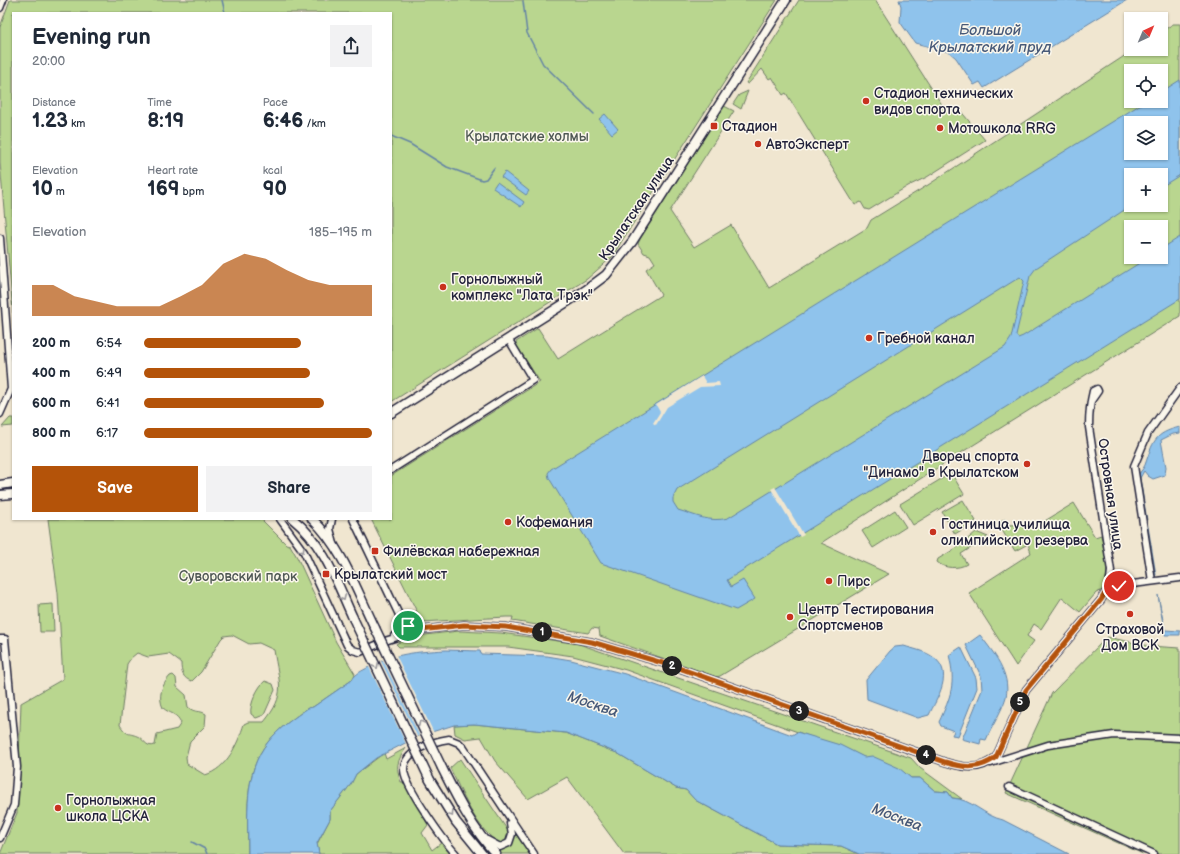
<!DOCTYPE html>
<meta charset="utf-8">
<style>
:root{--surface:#fff;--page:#f2f2f3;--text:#1f2937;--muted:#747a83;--accent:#b45309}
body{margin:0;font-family:"Balsamiq Sans",sans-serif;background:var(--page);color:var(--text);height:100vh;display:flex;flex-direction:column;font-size:15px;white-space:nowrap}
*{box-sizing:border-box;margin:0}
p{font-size:13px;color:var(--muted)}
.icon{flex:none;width:22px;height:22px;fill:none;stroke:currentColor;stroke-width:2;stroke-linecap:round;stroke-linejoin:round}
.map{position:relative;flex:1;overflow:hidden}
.panel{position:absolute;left:12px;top:12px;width:380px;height:508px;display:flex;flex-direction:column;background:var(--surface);border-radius:0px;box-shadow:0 1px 3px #0004}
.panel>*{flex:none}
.needle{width:26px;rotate:44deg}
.controls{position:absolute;left:1124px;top:12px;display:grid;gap:8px}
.controls a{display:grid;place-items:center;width:44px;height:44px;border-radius:0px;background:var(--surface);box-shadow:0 1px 3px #0004;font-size:20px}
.pin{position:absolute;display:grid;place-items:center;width:34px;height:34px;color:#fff;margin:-17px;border:2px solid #fff;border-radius:50%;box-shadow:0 1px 4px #0007}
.km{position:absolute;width:20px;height:20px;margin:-10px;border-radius:50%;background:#222;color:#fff;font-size:11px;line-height:20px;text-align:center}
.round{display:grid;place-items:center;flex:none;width:42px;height:42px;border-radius:0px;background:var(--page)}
.summary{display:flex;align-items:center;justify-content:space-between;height:68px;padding:0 20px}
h1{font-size:22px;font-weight:700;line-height:30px}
.figures{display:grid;grid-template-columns:repeat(3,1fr);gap:6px;height:68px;padding:4px 20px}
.figures div{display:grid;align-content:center}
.figures b{font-size:20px;font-weight:700}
.figures small{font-size:11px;font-weight:400}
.figures p{font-size:11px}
.chart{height:112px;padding:8px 20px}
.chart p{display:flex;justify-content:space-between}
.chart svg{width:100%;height:72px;margin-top:4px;fill:var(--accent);opacity:.7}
.primary-button{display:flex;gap:8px;margin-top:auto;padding:8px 20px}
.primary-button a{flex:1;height:46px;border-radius:0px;background:var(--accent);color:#fff;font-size:16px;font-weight:700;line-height:46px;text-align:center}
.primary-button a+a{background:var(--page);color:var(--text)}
ul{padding:0 20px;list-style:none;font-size:13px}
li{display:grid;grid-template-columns:64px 48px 1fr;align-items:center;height:30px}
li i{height:10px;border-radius:5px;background:var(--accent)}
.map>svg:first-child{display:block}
.green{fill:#b9d68f;stroke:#6e7c65;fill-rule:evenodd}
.water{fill:#8fc3ec;stroke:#6383a5;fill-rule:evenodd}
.pier{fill:#f0e6d0}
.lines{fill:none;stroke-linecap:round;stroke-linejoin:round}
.stream{stroke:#6383a5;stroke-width:1.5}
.minor-casing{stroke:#22223b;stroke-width:9}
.major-casing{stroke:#22223b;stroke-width:11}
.minor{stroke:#fbf7ec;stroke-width:6}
.major{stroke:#fbf7ec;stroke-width:8}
.major-bridge-casing{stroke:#22223b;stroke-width:11;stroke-linecap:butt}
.major-bridge{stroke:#fbf7ec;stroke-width:8}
.oneway{stroke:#99979c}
.route-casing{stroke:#fff;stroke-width:8}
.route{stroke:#b45309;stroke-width:5}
.poi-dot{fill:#c8321e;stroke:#fbf7ec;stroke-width:1.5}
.labels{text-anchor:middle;stroke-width:3;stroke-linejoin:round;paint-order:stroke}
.poi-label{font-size:14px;fill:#22223b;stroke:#fbf7ec;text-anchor:start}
.park-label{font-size:14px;fill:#4f5854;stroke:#fbf7ec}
.street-label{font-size:14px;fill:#22223b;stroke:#fbf7ec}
.water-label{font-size:15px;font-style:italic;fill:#485a79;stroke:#fbf7ec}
</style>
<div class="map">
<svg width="1180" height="854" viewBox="0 0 1180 854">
<rect width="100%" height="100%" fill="#f0e6d0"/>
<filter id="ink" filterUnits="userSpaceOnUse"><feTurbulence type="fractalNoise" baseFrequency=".025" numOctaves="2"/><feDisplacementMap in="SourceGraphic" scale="8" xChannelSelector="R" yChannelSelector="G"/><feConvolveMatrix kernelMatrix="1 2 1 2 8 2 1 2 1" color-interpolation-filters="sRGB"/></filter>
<g filter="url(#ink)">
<path class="green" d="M10,0H777L611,258L587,279L391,402V13H13V313L0,163V27Z
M799,0H875L946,111L958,108L985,140L927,177L908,186L869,210L865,209L861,202L855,205L786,93L783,95L772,77L769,79L762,69L748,84L746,83Z
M1173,24H1180V316L951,459L821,543L889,574L720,676L716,677L600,636L599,629L592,628L588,633L512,621L513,617H506L422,622L371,519H391V476L540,382L517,346L516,342L538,328L558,359L661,295L646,269L655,263L650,255L644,253L638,244L640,239L724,106L734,111L670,211L694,247L731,225L769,288L867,228L871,220L928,185L1135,49H1161V32ZM1131,71H1161V101H1131ZM1131,123H1161V153H1131ZM1131,175H1161V205H1131ZM1131,227H1161V257H1131Z
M748,91L741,109L733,104L739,95Z
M10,418H13V426L2,427Z
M951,473L964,494L913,525L900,504Z
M963,500L976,521L955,534L942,512Z
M1074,503L1095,537L1101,535C1104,553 1111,572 1103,590L1096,593L1080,612L1062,597L1041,629L1034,624L1027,636L1034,641L1016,666L969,593L1031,553L1028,544L1015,551L998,524L1005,519L1008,525L1040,524Z
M895,510L906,527L873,548L862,531Z
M48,519H261L286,544L290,545L298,559L336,642L355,674L352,680L313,707L308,708C294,718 279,728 268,742C243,772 248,817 248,854H0L17,813L21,703L63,679L58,593ZM232,635L249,644L259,643L274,650C279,683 287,694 264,722H248L244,724C238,743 227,769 205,775L187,764L186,757L190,741L205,726L206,714C200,710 194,713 188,707L186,695L177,687L176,678L173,675L170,676C161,686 158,697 163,708C170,714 177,713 181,723L177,729L157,734L155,745C147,748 145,741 139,737C129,732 128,737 120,725L127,664L131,658L137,653L148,657L169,654L181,663C181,672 183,679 192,681L201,672L221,639L224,636Z
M976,532L988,537L961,554L967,564C959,569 944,569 937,562L938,559L958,547Z
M53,604L54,632H40L39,605Z
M459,631L501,633L579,644L911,758L920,768L962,799L952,798L948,792L935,791L920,778H911C892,763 883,765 863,757C852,752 843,746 831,744L626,670L573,656L508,647H399L396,644L409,637Z
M1107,637L1149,646L1180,648V854H1143L1006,793L1052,693Z
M265,681L273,684L275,690L264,715L256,718L251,714C249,705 258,686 265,681Z
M474,724L566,733L617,753L676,788L686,790L695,800L777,844L841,846L859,854H624L567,777L528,799L495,761L481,737L465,739L455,734L454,725Z
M406,748C397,761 395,768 401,782H404L428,825L422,833L432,850L441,843L450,854H319L317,844L330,819V811L351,784L356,774L384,753L386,759Z
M460,759L508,831L509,836L505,841L500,843C477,832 461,790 450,768Z
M516,834L530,854H501L498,850L510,847Z"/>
<path class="water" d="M899,0H1127L984,88L980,82L974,85L956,58L949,52L915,43L900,22L901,6Z
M1180,80V175L1161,187V175H1131L1132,205L1036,268L1030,276L1016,335L1018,338L1023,336L1149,257H1161V249L1180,237V299L727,580L731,587L743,580L755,599L736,610L601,563L549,478L548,473L551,469L1146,101H1161V92ZM1131,123H1161V153H1131ZM1020,277L1024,281L1011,338L1005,347L728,518C710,523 695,515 678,510L673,502V498L677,490Z
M605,114L618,129L612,134L599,119Z
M505,172L529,191L526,195L501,177Z
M497,182L524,202L521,207L493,188Z
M1180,427V433L1173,434L1161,440L1166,467L1165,475L1153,479L1148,476L1144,471L1140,478L1156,575L1153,576L1137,478C1139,472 1143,470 1145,465C1153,442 1154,433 1180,427Z
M1158,595L1165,630L1180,631V635H1165Z
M980,635C993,652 1011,673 1006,697C1002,711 992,726 986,740L981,739L980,744L962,739L982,690L981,676L966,645Z
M904,646C913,649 925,651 933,657C955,672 937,698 929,715L918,718L867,699L866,680L890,651L895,647Z
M961,647L976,678L977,688L958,736L952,735L954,731L941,726L939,722C951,696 956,684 949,655Z
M445,650L480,651L481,654L547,656L571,660L625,674L792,735L797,732L840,745L864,757L872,756L899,768L911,778H920L935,791L948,792L952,798C972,799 984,816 1003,820L1069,854H859L841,846L777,844L695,800L686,790L676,788L617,753L566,733L474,724L454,725L419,736L376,758L356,774L351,784L330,811V819L317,843L319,854H248C248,817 243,772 268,742C279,728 294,718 308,708L313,707L352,680C356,673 362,671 369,667C395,653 417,652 445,650Z"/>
<path class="pier" d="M702,376L706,383L719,382L720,386L700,387L667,407L656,425L653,423L660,412L656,405Z
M775,487L804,535L800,537L771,489Z
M395,653L434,733L420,737L382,658Z
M380,659L418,738L406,744L368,665Z"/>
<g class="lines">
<path class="stream" d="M222,0L225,13
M523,1L527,33L543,64L594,114
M391,136L410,144L447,167L482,180L486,179L494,168
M192,842L205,849L207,854"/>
<g class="minor-casing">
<path id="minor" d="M0,8L3,0
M0,238L11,389L0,414
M391,470L533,380L509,340
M280,519L304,552L347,645L353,650L360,652L388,640L420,630
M332,519L330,529L334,544
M353,519L401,619L402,628L394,636
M1152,581L1134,466L1148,433L1180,388
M1109,587L1180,578
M401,619L408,626L421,630L464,625L506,627L592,642L676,667L945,762C964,768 980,771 996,757L1026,690L1101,600L1109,587L1111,571L1089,427C1089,415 1090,403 1093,391L1097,389L1098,391L1091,401
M0,639H5L17,767L14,805L0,838
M991,763L1048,745L1114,735L1180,738
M1009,787L1154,854
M487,840L500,847L509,843L512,834L510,823
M456,854C444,841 405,787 404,770C403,751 434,741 449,739L459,743L463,747L534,854"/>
</g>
<g class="major-casing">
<path id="major" d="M391,413L586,290L606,275L632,242L786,0
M0,485L13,483
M0,495L13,494
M293,519C324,544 337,583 353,618
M312,519C342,547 357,591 375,628
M442,768C457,798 473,830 496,854
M430,780L456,822L482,854"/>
</g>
<use href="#minor" class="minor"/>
<use href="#major" class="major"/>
<g class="major-bridge-casing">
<path id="major-bridge" d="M353,618L430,780
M375,628L442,768"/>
</g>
<use href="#major-bridge" class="major-bridge"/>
</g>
<defs><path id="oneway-chevron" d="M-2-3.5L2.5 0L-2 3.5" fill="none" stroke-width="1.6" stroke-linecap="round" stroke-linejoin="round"/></defs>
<g class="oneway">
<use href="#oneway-chevron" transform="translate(302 550) rotate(59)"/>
<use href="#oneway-chevron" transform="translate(343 598) rotate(66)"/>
<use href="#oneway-chevron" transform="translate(376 666) rotate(64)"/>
<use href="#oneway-chevron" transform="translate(421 723) rotate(-116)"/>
<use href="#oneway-chevron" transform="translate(451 814) rotate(57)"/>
</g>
</g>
<g class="lines" filter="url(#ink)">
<g class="route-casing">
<path id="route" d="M408,626L421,630L464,625L506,627L592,642L676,667L945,762C964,768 980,770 996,757L1026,690L1101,600L1109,587L1119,586"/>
</g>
<use href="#route" class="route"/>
</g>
<g class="poi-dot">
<circle cx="866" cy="101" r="4"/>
<rect x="710" y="122" width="8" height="8" rx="2"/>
<circle cx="940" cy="128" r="4"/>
<circle cx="758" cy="144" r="4"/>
<circle cx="443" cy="287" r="4"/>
<circle cx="869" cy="338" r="4"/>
<circle cx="1027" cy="464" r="4"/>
<circle cx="508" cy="522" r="4"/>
<circle cx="933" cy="532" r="4"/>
<rect x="371" y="547" width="8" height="8" rx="2"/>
<rect x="322" y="570" width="8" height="8" rx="2"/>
<circle cx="829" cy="581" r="4"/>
<circle cx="1130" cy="614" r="4"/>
<circle cx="790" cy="617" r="4"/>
<circle cx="58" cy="808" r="4"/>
</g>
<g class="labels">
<g class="poi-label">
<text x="874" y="98">Стадион технических<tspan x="874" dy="16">видов спорта</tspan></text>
<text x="722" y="131">Стадион</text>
<text x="948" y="133">Мотошкола RRG</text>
<text x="766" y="149">АвтоЭксперт</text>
<text x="451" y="284">Горнолыжный<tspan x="451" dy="16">комплекс "Лата Трэк"</tspan></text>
<text x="877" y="343">Гребной канал</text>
<text x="1019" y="461" text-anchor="end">Дворец спорта<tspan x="1019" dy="16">"Динамо" в Крылатском</tspan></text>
<text x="516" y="527">Кофемания</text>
<text x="941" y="529">Гостиница училища<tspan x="941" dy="16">олимпийского резерва</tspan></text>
<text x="383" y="556">Филёвская набережная</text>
<text x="334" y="579">Крылатский мост</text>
<text x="837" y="586">Пирс</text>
<text x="798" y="614">Центр Тестирования<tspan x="798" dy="16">Спортсменов</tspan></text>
<text x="1130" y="634" text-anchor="middle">Страховой<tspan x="1130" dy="16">Дом ВСК</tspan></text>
<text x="66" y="805">Горнолыжная<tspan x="66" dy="16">школа ЦСКА</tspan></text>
</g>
<g class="park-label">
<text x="527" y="141">Крылатские холмы</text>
<text x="238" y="581">Суворовский парк</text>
</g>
<g class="street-label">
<text transform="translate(636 208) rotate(-56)" y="5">Крылатская улица</text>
<text transform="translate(1111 494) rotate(82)" y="5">Островная улица</text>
</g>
<g class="water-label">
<text x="990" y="35">Большой<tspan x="990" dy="17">Крылатский пруд</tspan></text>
<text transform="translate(593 704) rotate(19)" y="5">Москва</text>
<text transform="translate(897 817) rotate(21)" y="5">Москва</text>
</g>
</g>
</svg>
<div class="controls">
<a><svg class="needle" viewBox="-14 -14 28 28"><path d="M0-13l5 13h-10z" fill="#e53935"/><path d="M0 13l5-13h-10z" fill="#747a83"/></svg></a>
<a><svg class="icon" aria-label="locate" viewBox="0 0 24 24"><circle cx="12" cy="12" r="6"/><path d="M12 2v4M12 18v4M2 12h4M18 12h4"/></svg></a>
<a><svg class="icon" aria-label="layers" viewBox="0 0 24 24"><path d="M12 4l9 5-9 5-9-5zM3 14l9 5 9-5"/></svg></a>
<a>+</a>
<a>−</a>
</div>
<div class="pin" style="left:408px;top:626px;background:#1e9e55"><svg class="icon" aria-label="arrive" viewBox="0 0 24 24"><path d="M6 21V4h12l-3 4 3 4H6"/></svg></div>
<div class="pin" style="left:1119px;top:586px;background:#d93025"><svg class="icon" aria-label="check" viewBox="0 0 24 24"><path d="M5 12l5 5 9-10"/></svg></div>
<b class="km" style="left:542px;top:632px">1</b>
<b class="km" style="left:672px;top:666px">2</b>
<b class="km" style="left:799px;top:711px">3</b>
<b class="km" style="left:926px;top:755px">4</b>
<b class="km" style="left:1020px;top:702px">5</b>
<section class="panel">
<div class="summary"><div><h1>Evening run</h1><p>20:00</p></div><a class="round"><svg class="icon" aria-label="share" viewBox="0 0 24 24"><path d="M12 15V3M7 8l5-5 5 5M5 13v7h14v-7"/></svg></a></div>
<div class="figures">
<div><p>Distance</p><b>1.23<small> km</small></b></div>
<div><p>Time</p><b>8:19</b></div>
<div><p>Pace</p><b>6:46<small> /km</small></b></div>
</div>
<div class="figures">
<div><p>Elevation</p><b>10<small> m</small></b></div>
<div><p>Heart rate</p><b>169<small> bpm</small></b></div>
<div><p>kcal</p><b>90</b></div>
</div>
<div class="chart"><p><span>Elevation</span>185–195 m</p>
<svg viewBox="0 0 160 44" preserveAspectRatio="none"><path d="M0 44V25L10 25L20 32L30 35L40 38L50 38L60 38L70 32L80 25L90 12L100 6L110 9L120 16L130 22L140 25L150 25L160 25V44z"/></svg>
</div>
<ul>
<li><b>200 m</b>6:54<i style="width:69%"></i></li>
<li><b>400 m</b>6:49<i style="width:73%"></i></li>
<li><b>600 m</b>6:41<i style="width:79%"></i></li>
<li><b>800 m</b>6:17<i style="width:100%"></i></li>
</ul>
<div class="primary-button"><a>Save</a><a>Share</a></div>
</section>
</div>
